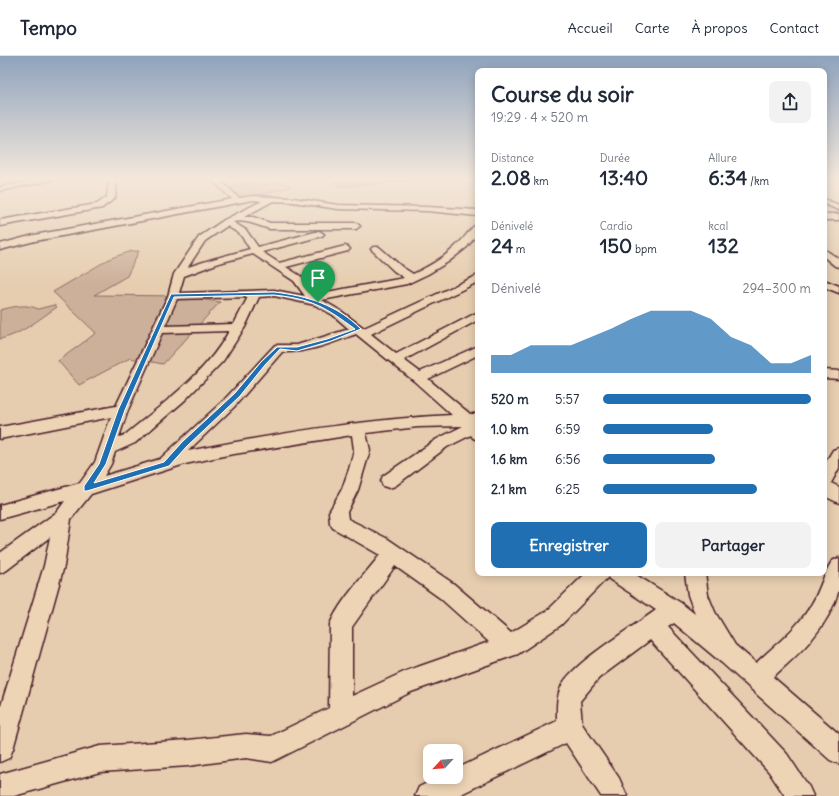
<!DOCTYPE html>
<html lang="fr">
<meta charset="utf-8">
<style>
:root{--surface:#fff;--page:#f2f2f3;--text:#1f2937;--muted:#747a83;--line:#e0e1e3;--accent:#1f6fb2}
body{margin:0;font-family:Delius,sans-serif;background:var(--page);color:var(--text);height:100vh;display:flex;flex-direction:column;font-size:15px;white-space:nowrap}
*{box-sizing:border-box;margin:0}
p{font-size:13px;color:var(--muted)}
.icon{flex:none;width:22px;height:22px;fill:none;stroke:currentColor;stroke-width:2;stroke-linecap:round;stroke-linejoin:round}
.map{position:relative;flex:1;overflow:hidden}
.details{position:absolute;left:475px;top:12px;width:352px;height:508px;display:flex;flex-direction:column;background:var(--surface);border-radius:8px;box-shadow:0 2px 10px #0003}
.details>*{flex:none}
.needle{width:26px;rotate:244deg}
.tools{position:absolute;left:423px;top:688px;display:grid;gap:8px}
.tools a{display:grid;place-items:center;width:40px;height:40px;border-radius:8px;background:var(--surface);box-shadow:0 2px 10px #0003;font-size:20px}
.pin{position:absolute;display:grid;place-items:center;width:34px;height:34px;color:#fff;margin:-41px -17px;border-radius:50% 50% 50% 0;rotate:-45deg;box-shadow:0 0 4px #0007}
.pin .icon{rotate:45deg}
.round{display:grid;place-items:center;flex:none;width:42px;height:42px;border-radius:8px;background:var(--page)}
.summary{display:flex;align-items:center;justify-content:space-between;height:68px;padding:0 16px}
h1{font-size:22px;font-weight:700;line-height:30px}
.figures{display:grid;grid-template-columns:repeat(3,1fr);gap:6px;height:68px;padding:4px 16px}
.figures div{display:grid;align-content:center}
.figures b{font-size:20px;font-weight:700}
.figures small{font-size:11px;font-weight:400}
.figures p{font-size:11px}
.chart{height:112px;padding:8px 16px}
.chart p{display:flex;justify-content:space-between}
.chart svg{width:100%;height:72px;margin-top:4px;fill:var(--accent);opacity:.7}
.button{display:flex;gap:8px;margin-top:auto;padding:8px 16px}
.button a{flex:1;height:46px;border-radius:8px;background:var(--accent);color:#fff;font-size:16px;font-weight:700;line-height:46px;text-align:center}
.button a+a{background:var(--page);color:var(--text)}
ul{padding:0 16px;list-style:none;font-size:13px}
li{display:grid;grid-template-columns:64px 48px 1fr;align-items:center;height:30px}
li i{height:10px;border-radius:5px;background:var(--accent)}
header{display:flex;align-items:center;gap:24px;box-sizing:border-box;height:56px;padding:0 20px;background:var(--surface);border-bottom:1px solid var(--line)}
header strong{font-size:19px}
nav{display:flex;gap:22px;margin-inline-start:auto;font-size:14px}
.map>svg:first-child{display:block}
.green{fill:#ccb09a;stroke:#8b6862}
.lines{fill:none;stroke-linecap:round;stroke-linejoin:round}
.street-casing{stroke:#4a1f2b;stroke-width:3}
.street{fill:#edd4b5;fill-rule:evenodd}
.route{fill:#1f6fb2;stroke:#fff;fill-rule:evenodd}
</style>
<header>
<strong>Tempo</strong>
<nav><a>Accueil</a><a>Carte</a><a>À propos</a><a>Contact</a></nav>
</header>
<div class="map">
<svg width="839" height="740" viewBox="0 0 839 740">
<rect width="100%" height="100%" fill="#e6cdaf"/>
<filter id="ink" filterUnits="userSpaceOnUse"><feTurbulence type="fractalNoise" baseFrequency=".025" numOctaves="2"/><feDisplacementMap in="SourceGraphic" scale="8" xChannelSelector="R" yChannelSelector="G"/><feConvolveMatrix kernelMatrix="1 2 1 2 8 2 1 2 1" color-interpolation-filters="sRGB"/></filter>
<g filter="url(#ink)">
<path class="green" d="M255,124H279L290,131L243,143L227,133Z
M343,124H413L340,131L334,125Z
M132,195H139L127,220L94,239L180,240L220,246L163,308L130,302L79,329L58,305L96,277L53,236L111,202Z
M54,249L57,251C39,263 21,279 0,283V254C12,251 26,247 38,253Z"/>
<g class="lines">
<g class="street-casing">
<path id="street" d="M35,124H52L0,135V131Z
M109,124H117L115,142L102,152L0,170V164L97,148L107,141Z
M212,124H220L239,142L253,140L293,142L338,149L427,151L478,154V160L427,155L338,153L293,146L273,145L244,161H253L270,167H356L360,170L356,173H270C258,170 246,163 233,166L246,174L258,191L319,175L324,178L322,180L262,196L279,207L345,190L348,191L350,193L348,195L286,211L302,221L310,233L316,238L404,222L394,215L373,195L371,193L373,191H379L402,211L413,218C430,210 447,200 460,186C466,181 471,170 478,168V177L467,191L448,206L428,218L407,228L322,244L341,255L364,272L478,219V226L371,278L396,298L478,256V264L404,304L420,316L478,290V299L428,323L470,358H478V384L473,382L471,379L447,391L395,430L389,432L383,430L381,425L383,420L437,383L463,370L418,371L366,377L370,394L358,434L347,456L348,463L388,483L454,528L511,577L547,555L586,517H633L681,547L695,558L688,539L685,517H705L708,539L715,556L735,589L756,607C775,589 798,572 811,549C819,537 822,523 829,510L832,505L839,502C839,512 839,524 839,533C829,571 801,596 773,621L839,678V708L830,704L722,607L674,567L668,571L787,698L809,731L813,740H785L769,716L650,584L599,622L580,645L582,668L619,722L627,740H601L566,687L457,740H415L419,731L439,721H456V713L557,665C557,652 556,641 562,629C574,606 633,571 656,554L609,523L608,521L561,569L518,598L411,636L272,706L246,702L188,710L100,716L14,740H0V718L100,690L188,684L246,678L271,680L329,652L330,568C341,543 363,521 380,499L333,472L330,467L329,456L342,433L349,413L354,394L352,379L228,399L185,408L91,438L71,463L64,510L13,693L9,702L0,706V653L44,510L50,481L7,514L0,517V497L57,456L65,445L0,463V449L80,427L95,406L111,361L0,383V371L116,350L168,240L174,218L199,181L224,164L262,145L253,144L35,185L0,194V188L34,179L232,143ZM227,170L240,178L250,193L213,203L188,211L205,185ZM253,198L294,225L305,240L274,234L179,237L184,220L219,207ZM274,240L315,249L333,259L349,273L297,289H275L224,344L160,403L104,420L111,408L115,396L135,387L185,344L223,305L245,271L259,241ZM248,241L234,268L165,270L177,243ZM229,275C206,318 162,348 125,379L119,381L128,354L162,277ZM356,278L414,325L452,359C364,363 275,378 188,395L234,351L282,296C308,297 332,287 356,278ZM395,510L440,542L489,586L406,615L352,640V571Z
M824,143L839,149V154L824,148Z
M824,158H839V164H824Z
M824,193L839,203V211L835,210L824,201Z
M824,224L839,230V237L824,231Z
M824,314L839,315V323L824,322Z
M839,392V412L831,427L839,431V447L824,440V409L833,394Z"/>
</g>
<use href="#street" class="street"/>
</g>
</g>
<linearGradient id="sky" x2="0" y2="1"><stop stop-color="#8fa3bd"/><stop offset="0.54" stop-color="#f4e8db"/><stop offset="1" stop-color="#f4e8db" stop-opacity="0"/></linearGradient>
<rect width="839" height="228" fill="url(#sky)"/>
<path class="route" d="M274,236C308,240 337,249 361,273L331,285L297,295L280,293L265,309L240,340L187,390L169,410L87,435H84V430L99,408L118,354L171,238ZM274,239C312,243 325,251 355,273L327,283L297,291H277L261,306L235,337L182,386L164,406L94,427L106,408L125,354L174,241Z"/>
</svg>
<div class="tools">
<a><svg class="needle" viewBox="-14 -14 28 28"><path d="M0-13l5 13h-10z" fill="#e53935"/><path d="M0 13l5-13h-10z" fill="#747a83"/></svg></a>
</div>
<div class="pin" style="left:318px;top:246px;background:#1e9e55"><svg class="icon" aria-label="arrive" viewBox="0 0 24 24"><path d="M6 21V4h12l-3 4 3 4H6"/></svg></div>
<section class="details">
<div class="summary"><div><h1>Course du soir</h1><p>19:29 · 4 × 520 m</p></div><a class="round"><svg class="icon" aria-label="share" viewBox="0 0 24 24"><path d="M12 15V3M7 8l5-5 5 5M5 13v7h14v-7"/></svg></a></div>
<div class="figures">
<div><p>Distance</p><b>2.08<small> km</small></b></div>
<div><p>Durée</p><b>13:40</b></div>
<div><p>Allure</p><b>6:34<small> /km</small></b></div>
</div>
<div class="figures">
<div><p>Dénivelé</p><b>24<small> m</small></b></div>
<div><p>Cardio</p><b>150<small> bpm</small></b></div>
<div><p>kcal</p><b>132</b></div>
</div>
<div class="chart"><p><span>Dénivelé</span>294–300 m</p>
<svg viewBox="0 0 160 44" preserveAspectRatio="none"><path d="M0 44V33L10 33L20 27L30 27L40 27L50 22L60 17L70 11L80 6L90 6L100 6L110 11L120 22L130 27L140 38L150 38L160 33V44z"/></svg>
</div>
<ul>
<li><b>520 m</b>5:57<i style="width:100%"></i></li>
<li><b>1.0 km</b>6:59<i style="width:53%"></i></li>
<li><b>1.6 km</b>6:56<i style="width:54%"></i></li>
<li><b>2.1 km</b>6:25<i style="width:74%"></i></li>
</ul>
<div class="button"><a>Enregistrer</a><a>Partager</a></div>
</section>
</div>
